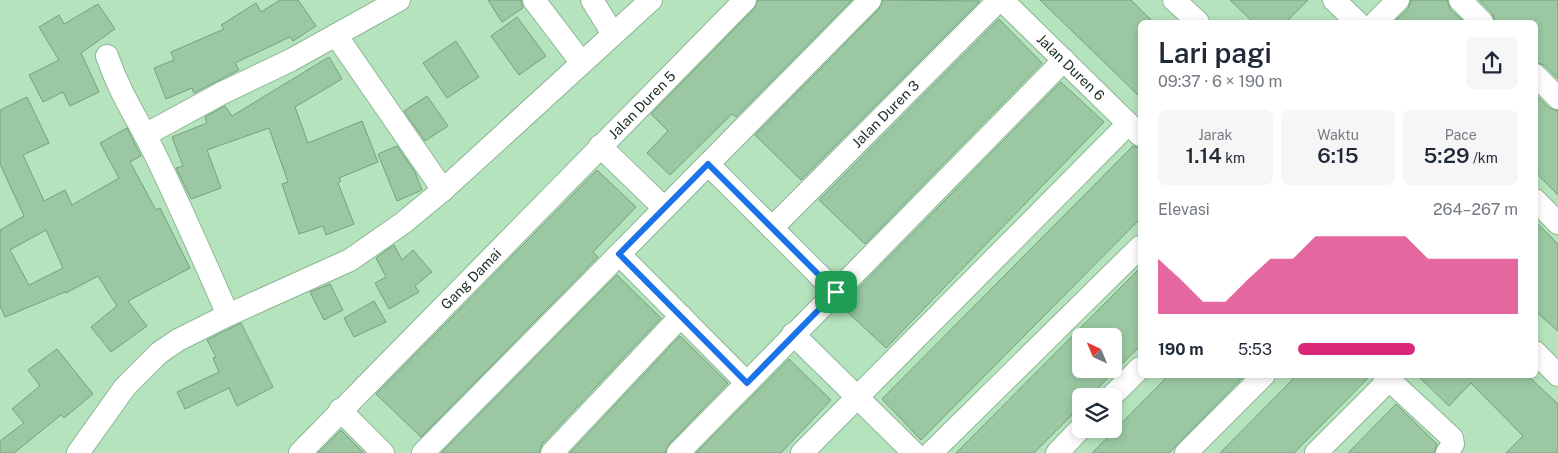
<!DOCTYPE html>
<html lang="id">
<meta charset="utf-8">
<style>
:root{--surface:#fff;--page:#f6f6f7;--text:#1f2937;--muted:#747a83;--accent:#db2777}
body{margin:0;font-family:"Public Sans",sans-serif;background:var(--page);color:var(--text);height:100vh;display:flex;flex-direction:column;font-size:19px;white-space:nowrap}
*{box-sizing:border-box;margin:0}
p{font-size:16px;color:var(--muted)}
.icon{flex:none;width:28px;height:28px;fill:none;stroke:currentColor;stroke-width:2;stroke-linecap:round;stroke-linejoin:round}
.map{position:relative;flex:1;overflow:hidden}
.side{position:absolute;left:1138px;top:20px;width:400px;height:358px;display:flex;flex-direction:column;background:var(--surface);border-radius:8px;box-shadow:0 2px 8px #0003}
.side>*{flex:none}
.needle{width:32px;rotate:316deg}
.controls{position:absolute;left:1072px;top:328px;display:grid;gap:10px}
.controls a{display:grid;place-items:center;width:50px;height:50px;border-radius:8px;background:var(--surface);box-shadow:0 2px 8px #0003;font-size:25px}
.pin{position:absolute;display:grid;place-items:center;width:42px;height:42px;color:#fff;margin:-21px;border-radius:10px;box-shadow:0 2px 8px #0006}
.round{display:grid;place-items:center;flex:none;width:52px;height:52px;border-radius:8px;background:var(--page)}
.head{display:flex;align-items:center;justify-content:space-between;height:85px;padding:0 20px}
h1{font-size:28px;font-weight:600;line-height:38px}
.metrics{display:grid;grid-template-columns:repeat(3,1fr);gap:8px;height:85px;padding:5px 20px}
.metrics div{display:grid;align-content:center;border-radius:8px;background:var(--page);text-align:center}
.metrics b{font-size:21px;font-weight:600}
.metrics small{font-size:14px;font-weight:400}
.metrics p{font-size:14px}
.chart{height:140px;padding:10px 20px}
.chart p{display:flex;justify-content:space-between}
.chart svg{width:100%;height:90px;margin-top:5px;fill:var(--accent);opacity:.7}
ul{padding:0 20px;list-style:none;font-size:16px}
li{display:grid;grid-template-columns:80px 60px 1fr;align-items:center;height:38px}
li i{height:12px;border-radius:6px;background:var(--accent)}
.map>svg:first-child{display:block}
.building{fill:#9bc8a3;stroke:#75a07d;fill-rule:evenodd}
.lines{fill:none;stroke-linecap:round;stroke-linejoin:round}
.street-casing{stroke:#8bb793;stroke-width:24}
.street{stroke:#fff;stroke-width:22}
.route-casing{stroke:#fff;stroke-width:10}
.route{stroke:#1a73e8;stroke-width:6}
.labels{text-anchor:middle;stroke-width:4;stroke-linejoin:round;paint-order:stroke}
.street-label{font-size:14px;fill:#192b1d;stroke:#e6feea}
</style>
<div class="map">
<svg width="1558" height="453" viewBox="0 0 1558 453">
<rect width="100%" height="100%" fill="#b5e3bd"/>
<path class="building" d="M280,0H298L316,26L293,41L290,37L235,63L239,70L194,93L192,88L166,99L154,68L174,60L171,52L224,29L221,25L256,3L261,12Z
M488,0H521L523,8L502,22Z
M758,0H852L736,117L732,114L670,175L647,153L668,131L651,114L754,9Z
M883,0L980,1L801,180L755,135L879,9Z
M1040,0H1131L1153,22H1140V97Z
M1230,0H1308L1286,22H1253Z
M1411,0H1447L1450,9L1464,22H1394L1408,9Z
M1479,0H1558V79L1544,65L1535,62V22H1495L1492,13Z
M98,4L115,29L81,53L99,92L70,106L63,92L43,102L29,75L59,60L39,27L59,15L64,24Z
M517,17L546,56L519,75L491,36Z
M999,19L1042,63L865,244L819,200Z
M456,41L479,77L447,98L423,63Z
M329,57L342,79L295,107L308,143L362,121L378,162L339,178L341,181L338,183L354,224L326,235L323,226L299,234L282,184L288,182L269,128L207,150L221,188L191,199L176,168L183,166L172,137L207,123L205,117L225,106L232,116Z
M1061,82L1104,122L886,348L841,306Z
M1535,94L1549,108L1558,111V195L1535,172Z
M427,96L448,126L425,141L404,111Z
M27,97L49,143L23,155L44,201L65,190L72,205L119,178L100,143L127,128L141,156L130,162L156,210L160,208L190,268L128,301L147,326L111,352L91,327L117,306L98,276L66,293L65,292L5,317L0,306V230L24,216L0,164V110ZM46,230L63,268L29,285L10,250Z
M397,146L415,172L422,190L397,201L378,154Z
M1133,146L1140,148V219L921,440L882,399Z
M597,170L636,207L593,252L598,257L421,437L376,394Z
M1535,221L1558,244V331L1535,311Z
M394,245L402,260L413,250L432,272L415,286L419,292L389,309L375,283L386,277L376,258Z
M1140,268V346L1090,396H1081V405L1071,416L1034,453H956ZM1081,336H1114V369H1081Z
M617,275L661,318L542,444L539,453H441Z
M330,284L343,310L324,320L310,292Z
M374,301L386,322L354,337L344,318Z
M241,323L273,387L237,406L229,388L185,409L177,392L219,372L213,358L216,357L207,340Z
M680,336L728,383L669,444L665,453H570Z
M57,349L93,394L64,418L61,415L14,453H0V441L24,423L12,409L40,386L28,370Z
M789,359L831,400L781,453H696Z
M1169,375H1245L1169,453H1092Z
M1297,375H1371L1294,453H1220Z
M1417,375H1527L1558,404V453H1506L1523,436L1471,383L1449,406Z
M1396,404L1437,444L1434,453H1348Z
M341,430L364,453H318Z"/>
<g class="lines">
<g class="street-casing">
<g id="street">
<path d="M534,0L581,62"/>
<path d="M592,0L613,34"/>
<path id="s1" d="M1002,0L1140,135"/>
<path d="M1174,0L1198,22"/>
<path d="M1334,0L1357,22"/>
<path d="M1460,0L1482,22"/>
<path d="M1376,22L1398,0"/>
<path d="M336,35L443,190"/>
<path d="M107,56C120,94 137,118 154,152C180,206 204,260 228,315"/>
<path d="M1535,75L1558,98"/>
<path d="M145,135L222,93L291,60L399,0"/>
<path d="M600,146L664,208"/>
<path d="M708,164L836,292"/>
<path d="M1535,200L1558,223"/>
<path id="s2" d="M772,228L999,0"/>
<path d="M619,254L747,383"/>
<path d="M793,334L914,453"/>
<path d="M1535,352L1558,375"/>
<path d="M1384,375L1452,438L1453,444L1447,453"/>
<path d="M1112,396L1140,368"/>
<path d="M340,410L383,453"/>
<path d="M78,453L125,387L159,353L178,340L228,315L350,260L403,223L443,190L651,0"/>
<path id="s3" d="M300,453L745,0"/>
<path d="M423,453L870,0"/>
<path d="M552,453L681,316"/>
<path d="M678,453L1064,60"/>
<path d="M802,453L1128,124"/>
<path d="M931,453L1140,247"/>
<path d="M1057,453L1081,428"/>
<path d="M1186,453L1264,375"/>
<path d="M1316,453L1389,380"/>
</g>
</g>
<use href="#street" class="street"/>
</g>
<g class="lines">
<g class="route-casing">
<path id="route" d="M708,164L836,292L747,383L619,254Z"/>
</g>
<use href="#route" class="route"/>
</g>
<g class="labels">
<g class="street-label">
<text dy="5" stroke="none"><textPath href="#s1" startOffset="96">Jalan Duren 6</textPath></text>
<text dy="5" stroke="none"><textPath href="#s3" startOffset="488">Jalan Duren 5</textPath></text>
<text dy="5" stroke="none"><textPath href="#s2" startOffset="161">Jalan Duren 3</textPath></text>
<text dy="5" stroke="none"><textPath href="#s3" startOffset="244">Gang Damai</textPath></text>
</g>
</g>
</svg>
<div class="controls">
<a><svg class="needle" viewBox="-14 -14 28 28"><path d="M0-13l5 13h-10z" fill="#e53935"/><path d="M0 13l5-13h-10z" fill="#747a83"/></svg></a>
<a><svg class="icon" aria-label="layers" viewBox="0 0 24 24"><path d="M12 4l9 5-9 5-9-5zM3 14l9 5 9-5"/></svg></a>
</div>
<div class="pin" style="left:836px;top:292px;background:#1e9e55"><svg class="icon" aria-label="arrive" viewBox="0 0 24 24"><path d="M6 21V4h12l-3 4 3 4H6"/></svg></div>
<section class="side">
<div class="head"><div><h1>Lari pagi</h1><p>09:37 · 6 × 190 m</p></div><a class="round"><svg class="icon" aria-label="share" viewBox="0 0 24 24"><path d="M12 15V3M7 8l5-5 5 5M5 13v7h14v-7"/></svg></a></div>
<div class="metrics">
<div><p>Jarak</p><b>1.14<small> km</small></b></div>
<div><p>Waktu</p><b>6:15</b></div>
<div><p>Pace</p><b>5:29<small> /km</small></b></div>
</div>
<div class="chart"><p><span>Elevasi</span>264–267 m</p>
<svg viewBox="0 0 160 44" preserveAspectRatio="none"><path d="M0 44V17L10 27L20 38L30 38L40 27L50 17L60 17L70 6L80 6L90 6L100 6L110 6L120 17L130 17L140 17L150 17L160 17V44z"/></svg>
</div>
<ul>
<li><b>190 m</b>5:53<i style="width:53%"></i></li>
</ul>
</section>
</div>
